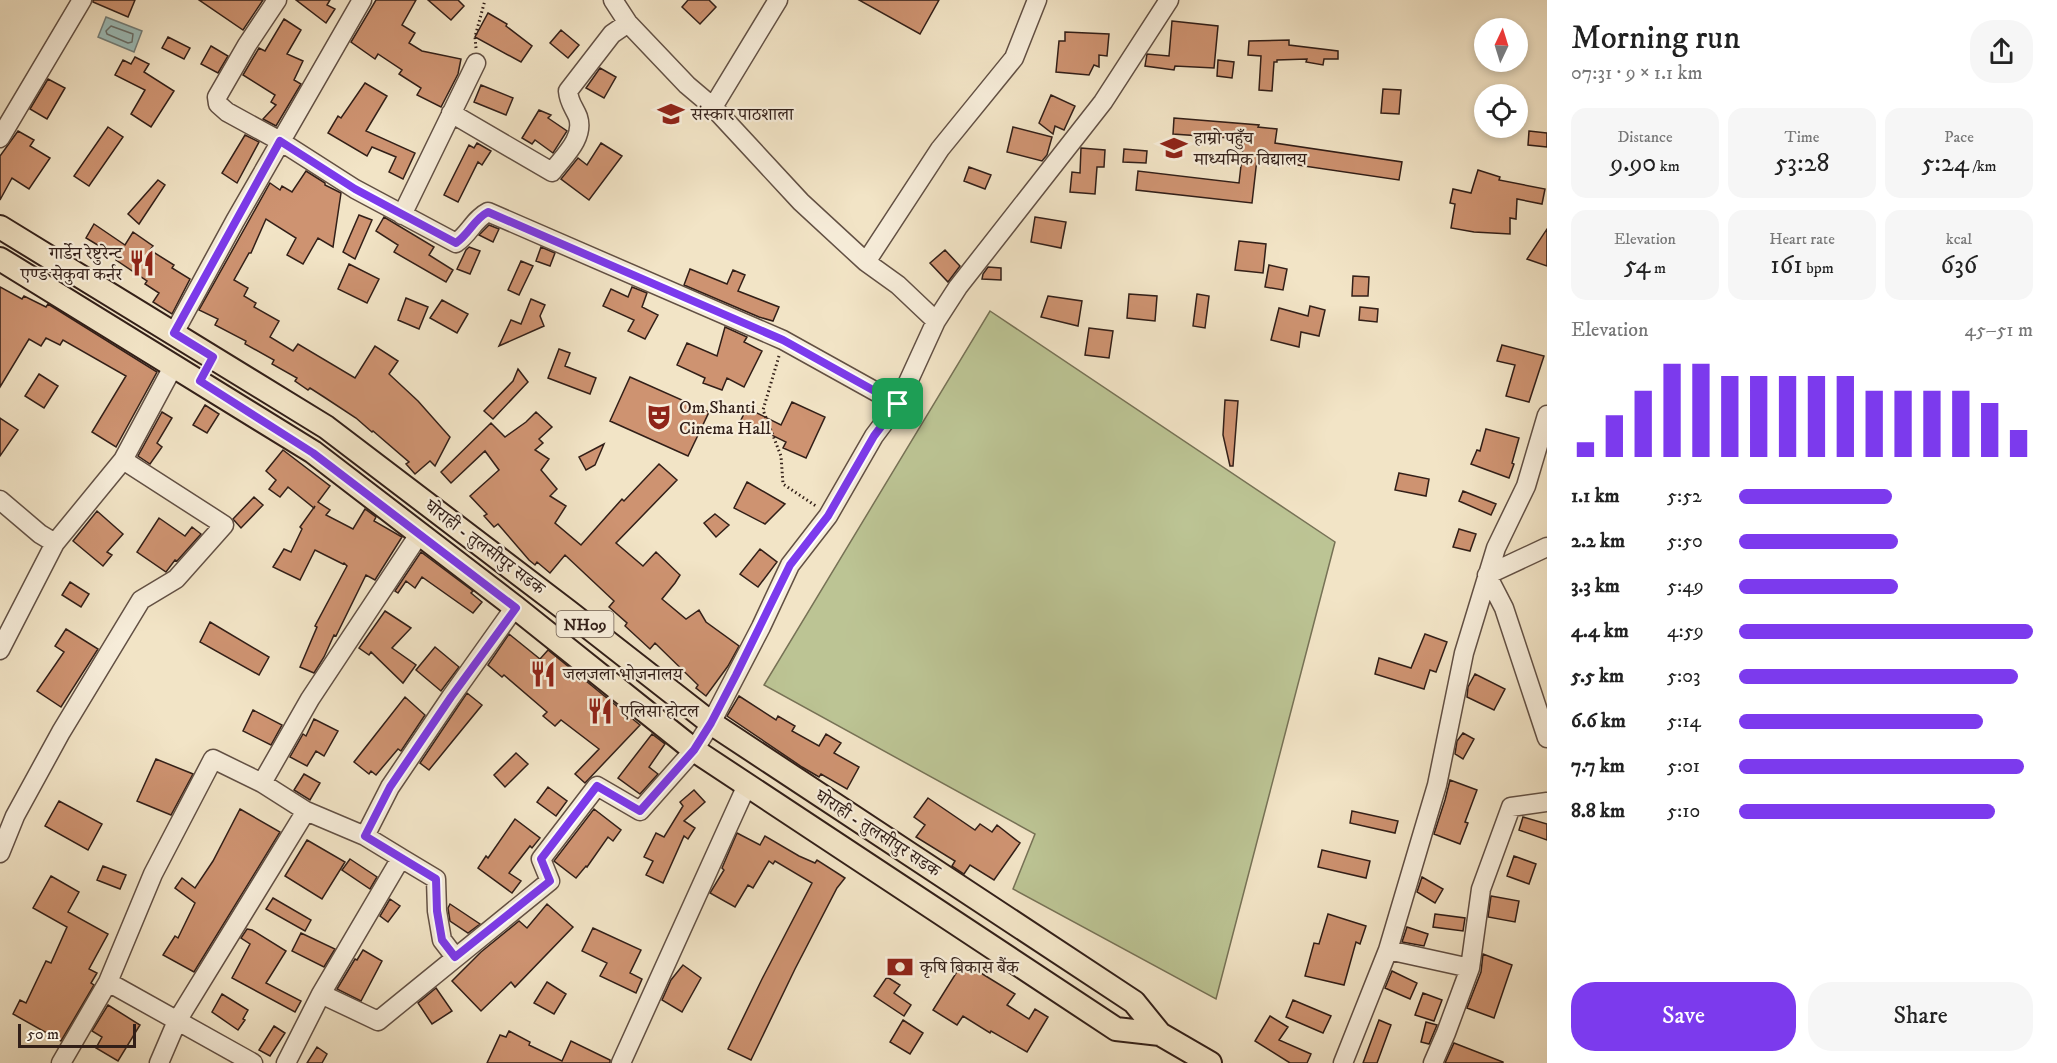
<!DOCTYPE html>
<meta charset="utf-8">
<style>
:root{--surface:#fff;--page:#f6f6f6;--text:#222;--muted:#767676;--accent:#7c3aed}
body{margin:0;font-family:"IM FELL DW Pica","Noto Serif Devanagari",serif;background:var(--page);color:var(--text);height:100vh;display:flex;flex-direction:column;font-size:22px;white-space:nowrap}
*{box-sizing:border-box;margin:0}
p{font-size:20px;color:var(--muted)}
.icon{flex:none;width:33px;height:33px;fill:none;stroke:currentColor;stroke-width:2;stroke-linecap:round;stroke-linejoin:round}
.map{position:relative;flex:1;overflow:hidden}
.details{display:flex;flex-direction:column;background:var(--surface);width:510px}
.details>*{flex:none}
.needle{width:39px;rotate:4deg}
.tools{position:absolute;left:1474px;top:18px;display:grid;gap:12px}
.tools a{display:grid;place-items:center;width:54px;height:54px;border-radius:50%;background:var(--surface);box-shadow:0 3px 9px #0003;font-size:30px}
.scale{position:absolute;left:18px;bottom:15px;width:118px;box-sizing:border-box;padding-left:6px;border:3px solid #321f18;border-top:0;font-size:16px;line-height:21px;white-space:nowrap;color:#321f18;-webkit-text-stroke:4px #f7edda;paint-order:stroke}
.pin{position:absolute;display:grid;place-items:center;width:51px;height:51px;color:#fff;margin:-26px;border-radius:12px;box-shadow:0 3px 9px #0006}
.round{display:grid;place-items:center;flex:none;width:63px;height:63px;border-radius:24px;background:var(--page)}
.head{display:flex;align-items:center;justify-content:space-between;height:102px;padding:0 24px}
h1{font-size:33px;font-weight:600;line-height:45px}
.figures{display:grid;grid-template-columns:repeat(3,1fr);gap:9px;height:102px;padding:6px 24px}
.figures div{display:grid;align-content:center;border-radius:15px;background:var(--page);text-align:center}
.figures b{font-size:26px;font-weight:600}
.figures small{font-size:16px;font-weight:400}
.figures p{font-size:16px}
.chart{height:168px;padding:12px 24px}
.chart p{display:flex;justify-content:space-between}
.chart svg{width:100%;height:108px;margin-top:6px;stroke:var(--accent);stroke-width:6}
.cta{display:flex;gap:12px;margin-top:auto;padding:12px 24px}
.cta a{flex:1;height:69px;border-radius:24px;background:var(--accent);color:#fff;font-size:24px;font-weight:600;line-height:69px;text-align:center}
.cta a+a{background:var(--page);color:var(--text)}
ul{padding:0 24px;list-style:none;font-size:20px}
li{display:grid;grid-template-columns:96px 72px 1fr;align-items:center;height:45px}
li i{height:15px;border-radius:8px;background:var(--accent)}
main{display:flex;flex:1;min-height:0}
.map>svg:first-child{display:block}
.green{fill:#bcc494;stroke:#777256;stroke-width:1.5}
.water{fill:#9cbebb;stroke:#727e7a;stroke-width:1.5}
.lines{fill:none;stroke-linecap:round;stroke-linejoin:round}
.shore{stroke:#676e6a;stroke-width:1.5}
.building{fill:#ce9371;stroke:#321f18;stroke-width:1.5}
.minor-casing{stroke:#625044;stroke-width:21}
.major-casing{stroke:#321f18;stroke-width:26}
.path{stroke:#321f18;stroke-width:3;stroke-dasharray:1.5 3;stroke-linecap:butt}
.minor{stroke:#f7edda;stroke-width:18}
.major{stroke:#f2e4c6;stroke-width:22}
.route-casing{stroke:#fff;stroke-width:12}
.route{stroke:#7c3aed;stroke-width:8}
.labels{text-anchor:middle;stroke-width:4.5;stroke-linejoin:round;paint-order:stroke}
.shield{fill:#f7edda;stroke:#6d5d52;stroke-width:1.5}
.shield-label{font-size:16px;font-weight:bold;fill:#321f18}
.poi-label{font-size:18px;fill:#321f18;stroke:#f7edda;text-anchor:start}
.street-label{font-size:18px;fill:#321f18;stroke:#f7edda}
</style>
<main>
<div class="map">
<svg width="1547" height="1063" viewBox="0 0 1547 1063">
<rect width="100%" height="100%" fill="#f2e4c6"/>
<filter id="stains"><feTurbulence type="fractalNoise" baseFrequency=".00333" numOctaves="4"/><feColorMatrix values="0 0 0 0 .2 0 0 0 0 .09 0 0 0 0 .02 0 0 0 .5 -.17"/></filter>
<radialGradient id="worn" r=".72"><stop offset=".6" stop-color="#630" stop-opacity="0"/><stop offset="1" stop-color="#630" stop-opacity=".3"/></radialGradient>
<path class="green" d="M990,311L1335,542L1216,999L1013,889L1035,834L764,685Z"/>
<path class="water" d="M106,17L142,31L134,52L98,37Z"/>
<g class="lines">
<path class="shore" d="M111,26L133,34L132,42L128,43L107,34L106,31Z"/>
</g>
<path class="building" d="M93,0H135L128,17L93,2Z
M199,0H263L243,30Z
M296,0H330L327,5L335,9L326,23Z
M376,0H416L402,25L415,33L409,43L422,51L461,59L458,74L441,107L417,95L421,88L399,74L402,70L378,54L375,59L351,42Z
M428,0H458L464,6L451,20Z
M688,0H709L716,7L700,24L682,7Z
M859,0H939L920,34Z
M488,13L507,24L506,26L532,46L521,62L475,37Z
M284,19L301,30L287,54L303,61L294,80L301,84L276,126L263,119L276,105L271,102L275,95L243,75L259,48L265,51Z
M1172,21L1218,26L1214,68L1175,66L1174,70L1145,66L1147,54L1169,56Z
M561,30L579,45L568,58L550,43Z
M1065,32L1109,34L1107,56L1099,55V67L1094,65L1089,75L1056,72L1059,41H1065Z
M168,37L190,48L184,59L162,48Z
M1289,40V45L1338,51V59H1324L1323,65L1306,62L1307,59L1277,60V62H1274L1272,91L1259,90L1261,56L1248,55L1249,41Z
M211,46L228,56L218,73L201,64Z
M135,57L149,64L144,72L174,91L151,127L131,114L145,90L115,75L123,60L131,64Z
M1218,60L1234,62L1232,78L1217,76Z
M600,68L616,77L604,98L586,88Z
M48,79L65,88L47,119L30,109Z
M365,83L387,96L366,131L415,153L403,179L389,172L396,157L372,147L367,156L328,133L338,116L341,118Z
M481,85L513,98L506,115L474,102Z
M1383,89L1401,90L1399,114L1381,113Z
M1051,95L1075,106L1064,130L1055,126L1053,134L1039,123Z
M539,110L551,115L548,118L567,131L553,153L535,140L532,144L522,138Z
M1174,118L1259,125L1258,127L1277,129L1275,143L1402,162L1399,180L1257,159L1252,203L1136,190L1138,171L1239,183L1244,139L1173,134Z
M108,127L123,137L89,186L74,176Z
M1013,127L1052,137L1047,155L1042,161L1007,152Z
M18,131L34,140L30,146L50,158L29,189L12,178L0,200V156Z
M1529,131L1547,133V147L1528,145Z
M245,135L259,142L237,183L222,173Z
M477,143L491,151L482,165L478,162L458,202L444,195L469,145L474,148Z
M601,143L622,156L589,200L561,179L578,158L587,165Z
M1081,148L1105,150L1104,167H1097L1095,194L1070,192L1072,172L1080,173Z
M1124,149L1147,151L1146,163L1123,162Z
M969,167L991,175L985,189L964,181Z
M1478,170L1500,177L1499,180L1545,189L1542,204L1517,199L1516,219L1510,218V234L1474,232L1451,228L1455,204L1450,203L1453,189L1471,193Z
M306,171L325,183V185L341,193L333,247L318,238L303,264L287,255L296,238L266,219L251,253H249L234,280L248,288L244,296L256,303L254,307L279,321L270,337L293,351L298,344L355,378L375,346L398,361L389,374L418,401L450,437L435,466L430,461L415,474L406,464L409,462L373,431L372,432L356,418L324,397L310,388L308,390L295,381L297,378L272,364L274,360L245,344L246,341L215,325L218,319L199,310L270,183L280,190L282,186L292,192Z
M158,180L165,185L139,224L128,214Z
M359,215L372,220L355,259L343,252Z
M384,217L434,247L429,255L453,270L446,282L394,252L398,245L376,231Z
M1035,217L1066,222L1061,248L1031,242Z
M94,224L125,245L133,232L153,246L150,250L174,265L172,268L190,279L172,314L153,302L159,293L145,284L147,281L116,260L117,258L106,250L86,238Z
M489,225L499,229L493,242L479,235Z
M1547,229V266L1527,259Z
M1239,241L1266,244L1263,273L1235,270Z
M469,247L480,251L470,274L457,269L466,250Z
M541,247L555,253L550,266L536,261Z
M945,250L960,266L948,282L930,263Z
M521,261L533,266L519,295L508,290Z
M349,264L379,279L367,303L338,289Z
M1269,265L1287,269L1283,290L1265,287Z
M988,267L1001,268V280L982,279L983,274Z
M690,269L727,284L733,270L745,275L738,291L779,307L773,321L759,317L684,285Z
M1353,276L1369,277L1368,296H1352Z
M0,287L22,299L24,296L46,307L48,304L157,372L116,447L92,432L126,376L63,340L60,345L46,338L41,346L29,339L0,387Z
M632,287L647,293L642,307L658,315L645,339L628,331L634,320L603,306L611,289L628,297Z
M1129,294L1157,296L1155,321L1127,318Z
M1197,294L1209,296L1205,328L1193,326Z
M1048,296L1082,301L1078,326L1041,317Z
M406,298L428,307L419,329L398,320Z
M531,299L545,305L540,316L544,326L499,346L511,320L521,324Z
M442,300L468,314L457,333L430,318Z
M1310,306L1325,310L1319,336L1301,332L1299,347L1271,340L1279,308L1308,316Z
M1360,307L1378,309L1377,322L1359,320Z
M725,327L747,337L744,342L762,351L744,387L727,378L722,390L703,383L705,378L677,365L687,343L717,356Z
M1089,328L1113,331L1109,358L1085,355Z
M1502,345L1544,356L1529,402L1506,396L1515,365L1497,361Z
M559,349L570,353L565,366L596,378L590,394L548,378Z
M518,369L528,382L493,419L484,411L513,381Z
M39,374L58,386L44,408L25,396Z
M630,377L709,412L688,456L610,421Z
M1225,400L1238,401L1233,466H1230L1223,435Z
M792,402L825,417L806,458L783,448L786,442L741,420L747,408L781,425Z
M205,405L219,414L207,433L193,425Z
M162,412L172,418L157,443L162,447L150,464L138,456Z
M536,412L552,427L539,439L543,443L535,450L549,459L541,470L557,489L550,496L566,506L555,523L581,545L622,499L624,501L659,464L677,480L616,543L643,566L656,552L680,575L675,583L662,599L686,619L699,610L706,622L739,646L728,666L706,696L696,688L698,685L655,643L650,649L625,626L627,623L609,607L614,601L565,555L550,573L537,562L535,565L529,560L498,524L494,527L484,516L487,514L470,496L499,470L485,451L451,483L441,472L491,423L505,437L526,422Z
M0,418L18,430L0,456Z
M1486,429L1519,438L1512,463L1514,464L1509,478L1471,464L1477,450L1480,451Z
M604,444L595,465L586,470L579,457Z
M283,450L330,486L318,502L330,510L326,515L353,529L365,509L376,517L374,521L402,537L375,580L366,575L336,636L334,635L324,657L314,673L300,667L317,627L315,626L347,566L344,563L343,564L315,550L300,580L273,567L284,549L291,552L302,529L300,527L315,506L314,508L288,487L280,497L269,489L276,480L266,471Z
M1399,473L1429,479L1426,496L1395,490Z
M747,482L785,504L765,524L734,508Z
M1463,491L1496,504L1491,515L1459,501Z
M254,497L263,505L241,528L233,519Z
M97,511L123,534L107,552L112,555L103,566L73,541Z
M715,514L729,525L716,537L704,523Z
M159,518L185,536L192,527L201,534L177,561L175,560L166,572L137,552Z
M1459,529L1476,534L1470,551L1453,547Z
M760,549L777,562L758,587L740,574Z
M421,552L473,591L471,593L482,602L473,613L422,577L415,588L406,581L398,593L395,591Z
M70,582L89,594L81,607L62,595Z
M385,611L411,628L392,648L416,665L403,683L371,652L369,655L359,648Z
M210,622L269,657L259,675L200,642Z
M66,629L98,649L61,707L37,691L64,652L55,646Z
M509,634L540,659L548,650L640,725L585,783L575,774L599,749L561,720L555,726L543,716L547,712L504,675L502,677L488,665Z
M1425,634L1447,642L1436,672L1430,670L1424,689L1375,674L1379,658L1411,668Z
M435,647L459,667L441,691L416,670Z
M1475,674L1505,689L1494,710L1467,697L1468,687Z
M467,693L482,705L429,770L420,763Z
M739,696L776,720L778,716L795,726L792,731L819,746L826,734L841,743L834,753L859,767L847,789L821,774L819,777L802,767L727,716Z
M405,697L425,715L401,751L398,749L376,775L371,771L369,774L354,762Z
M253,710L282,725L271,745L243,731Z
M314,719L338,731L324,756L316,751L307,766L290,757L303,734L306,736Z
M1463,733L1474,739L1463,759L1455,754L1457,741Z
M652,734L665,744L649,767L658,774L640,794L618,778Z
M516,753L528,764L505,787L494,775Z
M156,759L193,774L171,815L137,801Z
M304,774L320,783L310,800L294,790Z
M1450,780L1477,790L1465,822L1468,823L1460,844L1434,834L1445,800Z
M548,787L567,801L556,816L537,802Z
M694,790L705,802L684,821L695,828L688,839L684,836L663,883L646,875L653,861L644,857L656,833L664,837L683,806L680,802Z
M928,798L975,830L980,824L992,832L997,825L1020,843L994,880L970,865L964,874L952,866L955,861L916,837L925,825L914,817Z
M59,801L102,824L88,850L45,826Z
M240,809L280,832L194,972L163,955L175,936L178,938L195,903L175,888L182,878L195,888L213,861Z
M594,809L621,830L613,841L608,837L587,867L586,866L576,878L554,861Z
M1352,811L1398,821L1395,833L1350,823Z
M1523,817L1547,824V840L1519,830Z
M515,819L540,838L532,848L530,846L509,873L521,881L512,893L478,868L486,856L488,858Z
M737,833L760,845L765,836L799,856L815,863L817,860L845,878L837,888L795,969L751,1060L728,1049L762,979L812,883L775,861L773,864L769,861L753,888L748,885L735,907L710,893L724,870L722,868Z
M307,840L345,862L322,899L285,876Z
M1322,850L1370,861L1366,878L1318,867Z
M1514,856L1536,864L1529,884L1507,876Z
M350,859L377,877L370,889L342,870Z
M103,866L126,875L120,889L97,880Z
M51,876L79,892L68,912L108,934L89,969L97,973L91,983L94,985L61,1041L13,1014L20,1000L26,1003L46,961L51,963L67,927L33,908Z
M1422,877L1443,889L1435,903L1417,892Z
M1491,896L1519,901L1515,922L1488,917Z
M273,898L311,920L305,931L266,909Z
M390,899L400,906L388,922L380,916Z
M450,904L480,924L468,933L450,921L448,908Z
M547,904L573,927L515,987L511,982L481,1011L452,981L481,952L519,921L527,928Z
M1328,914L1366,926L1360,944L1356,942L1344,985L1305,976L1314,943L1319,944Z
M1435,914L1465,918L1463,931L1433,927Z
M1407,927L1428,934L1424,946L1402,942Z
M593,928L641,950L630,973L642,979L636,993L600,976L607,963L582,951Z
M247,929L252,930L286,951L266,983L301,1001L295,1012L232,978L250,944L241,938Z
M301,933L335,949L324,967L292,951Z
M363,950L382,961L361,1001L337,989L355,959L357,960Z
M1483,954L1512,965L1494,1018L1467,1008L1481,972Z
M963,962L1015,994L1007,1005L1029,1019L1035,1009L1048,1017L1027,1052L991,1031L990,1033L963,1016L957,1025L933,1010Z
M683,965L701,978L682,1012L662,1000L671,980Z
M1392,971L1417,983L1410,999L1385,988Z
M887,977L900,985L894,993L911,1005L904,1016L874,996Z
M547,982L566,994L554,1014L534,1003Z
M436,988L452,1011L432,1024L418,1003Z
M1423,993L1442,1000L1434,1021L1415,1015Z
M222,994L248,1010L243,1019L245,1020L238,1030L212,1012Z
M1293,1000L1331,1016L1323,1033L1286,1017Z
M108,1005L140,1025L118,1061L96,1048L102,1037L92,1031Z
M1270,1016L1288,1027L1279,1040L1311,1054L1307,1063H1290L1255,1041Z
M903,1020L923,1033L910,1054L890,1042Z
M1379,1020L1391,1025L1377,1063H1363Z
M1426,1022L1437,1025L1429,1044L1421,1042Z
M274,1026L285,1033L270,1056L259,1050Z
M509,1031L530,1042L529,1045L562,1061L571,1041L610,1060V1063H487L500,1035L506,1037Z
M1454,1043L1503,1062V1063H1445Z
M317,1047L327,1054L322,1063H307Z"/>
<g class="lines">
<g class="minor-casing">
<path id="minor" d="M277,0L247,45L217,97L218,104L227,112L280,141L355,189L456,243C470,233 474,219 488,212L783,340L898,404
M613,0L628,23L687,85L713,107L801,202L866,262L898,285L936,321
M713,107L778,0
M451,113L552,172C563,157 585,138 578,117C574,107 569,103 568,91L612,34L628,23
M0,138L82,0
M402,215L476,63
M866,262L940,149L1014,58L1037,0
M174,333L235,221L362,0
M0,500L40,534L55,543
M1547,547L1487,575L1504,608L1547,738
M0,650L55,543L123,460L174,365
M365,836L390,787L451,697L515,607
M0,853L15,816L61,732L141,600L176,579L224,525L123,460
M401,858L436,879L437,911L442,940L455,957
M1388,950L1470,968L1481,889L1511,807L1547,802
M108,982L253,1063
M321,994L378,1021L550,881L541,859L597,786L640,811L694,750L711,723L761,627L790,565L828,516L874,436L898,404L936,321L958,287L1103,102L1169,0
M61,1063L108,982L153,874L213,759L262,783
M159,1063L177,1021L306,811L262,783L310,699L420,533
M286,1063L321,994L401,858L365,836L306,811
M621,1063L747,785
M1343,1063L1388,950L1437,785L1464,653L1496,548L1526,486L1547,415
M1433,1063L1446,1033L1470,968"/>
</g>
<g class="major-casing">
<path id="major" d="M0,227L326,427L569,612L711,723L1134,1002L1160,1034L1210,1063
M0,259L313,452L515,607L694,750L1116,1029L1160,1034"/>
</g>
<path class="path" d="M476,48L475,37L485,0
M779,356L763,410L781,456L783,484L816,506"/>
<use href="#minor" class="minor"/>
<use href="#major" class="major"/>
</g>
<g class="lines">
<g class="route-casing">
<path id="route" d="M280,141L355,189L456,243C470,233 474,219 488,212L783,340L898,404L874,436L828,516L790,565L736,675L711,723L694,750L640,811L597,786L541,859L550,881L455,957L442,940L437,911L436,879L365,836L390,787L451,697L516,608L313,453L200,381L213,357L174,333Z"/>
</g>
<use href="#route" class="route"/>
</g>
<defs>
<g id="school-bare" transform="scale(2.07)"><path d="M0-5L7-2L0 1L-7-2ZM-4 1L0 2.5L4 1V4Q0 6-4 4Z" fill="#8f2418" stroke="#f7edda" stroke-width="2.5" paint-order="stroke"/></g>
<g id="restaurant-bare" transform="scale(2.07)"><path d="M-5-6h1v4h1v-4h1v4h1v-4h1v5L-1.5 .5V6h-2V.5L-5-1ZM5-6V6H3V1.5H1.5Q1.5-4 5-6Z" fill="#8f2418" stroke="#f7edda" stroke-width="2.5" paint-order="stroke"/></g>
<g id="theatre-bare" transform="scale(2.07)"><path d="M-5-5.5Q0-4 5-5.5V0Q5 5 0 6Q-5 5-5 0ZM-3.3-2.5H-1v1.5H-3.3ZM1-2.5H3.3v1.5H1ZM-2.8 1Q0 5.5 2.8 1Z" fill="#8f2418" stroke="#f7edda" stroke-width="2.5" paint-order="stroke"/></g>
<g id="bank-bare" transform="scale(2.07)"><path d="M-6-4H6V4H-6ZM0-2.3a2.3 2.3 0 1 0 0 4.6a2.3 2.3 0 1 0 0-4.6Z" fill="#8f2418" stroke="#f7edda" stroke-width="2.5" paint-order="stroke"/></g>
</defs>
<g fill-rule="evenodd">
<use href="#school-bare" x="671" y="114"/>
<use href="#school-bare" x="1174" y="148"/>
<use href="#restaurant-bare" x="142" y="263"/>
<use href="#theatre-bare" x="659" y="417"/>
<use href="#restaurant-bare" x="543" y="674"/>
<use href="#restaurant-bare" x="600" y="711"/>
<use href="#bank-bare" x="900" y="967"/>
</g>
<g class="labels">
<rect class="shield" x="556.5" y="611" width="57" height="26" rx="4.5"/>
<g class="shield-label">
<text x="585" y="630">NH09</text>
</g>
<g class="poi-label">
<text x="691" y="120">संस्कार पाठशाला</text>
<text x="1194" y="144">हाम्रो पहुँच<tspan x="1194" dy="21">माध्यमिक विद्यालय</tspan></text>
<text x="122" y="259" text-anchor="end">गार्डेन रेष्टुरेन्ट<tspan x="122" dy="21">एण्ड सेकुवा कर्नर</tspan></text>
<text x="679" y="413">Om Shanti<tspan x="679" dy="21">Cinema Hall</tspan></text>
<text x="563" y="680">जलजला भोजनालय</text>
<text x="620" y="717">एलिसा होटल</text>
<text x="920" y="973">कृषि बिकास बैंक</text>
</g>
<g class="street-label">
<text transform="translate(485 547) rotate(37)" y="6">घोराही - तुलसीपुर सडक</text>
<text transform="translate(878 833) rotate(33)" y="6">घोराही - तुलसीपुर सडक</text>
</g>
</g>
<rect width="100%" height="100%" filter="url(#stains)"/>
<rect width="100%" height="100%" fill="url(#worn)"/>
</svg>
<div class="tools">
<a><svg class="needle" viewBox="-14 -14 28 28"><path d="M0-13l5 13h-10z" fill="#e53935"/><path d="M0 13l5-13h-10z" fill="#767676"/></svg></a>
<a><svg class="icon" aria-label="locate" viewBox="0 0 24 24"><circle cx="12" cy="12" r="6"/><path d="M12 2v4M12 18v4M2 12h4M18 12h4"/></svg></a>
</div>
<div class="scale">50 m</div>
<div class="pin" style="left:898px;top:404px;background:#1e9e55"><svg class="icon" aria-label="arrive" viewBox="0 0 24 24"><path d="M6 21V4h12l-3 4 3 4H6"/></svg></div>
</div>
<section class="details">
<div class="head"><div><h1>Morning run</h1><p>07:31 · 9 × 1.1 km</p></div><a class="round"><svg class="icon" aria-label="share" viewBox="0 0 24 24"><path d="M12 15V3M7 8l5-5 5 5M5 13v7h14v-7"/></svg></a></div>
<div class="figures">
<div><p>Distance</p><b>9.90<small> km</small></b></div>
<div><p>Time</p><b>53:28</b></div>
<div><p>Pace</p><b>5:24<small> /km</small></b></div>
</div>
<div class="figures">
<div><p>Elevation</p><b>54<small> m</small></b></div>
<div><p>Heart rate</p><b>161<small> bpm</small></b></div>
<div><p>kcal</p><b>636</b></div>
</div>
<div class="chart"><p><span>Elevation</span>45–51 m</p>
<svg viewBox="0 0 160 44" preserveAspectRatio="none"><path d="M5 44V38M15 44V27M25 44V17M35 44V6M45 44V6M55 44V11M65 44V11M75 44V11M85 44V11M95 44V11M105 44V17M115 44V17M125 44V17M135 44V17M145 44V22M155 44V33"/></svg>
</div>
<ul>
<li><b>1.1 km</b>5:52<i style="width:52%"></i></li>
<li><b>2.2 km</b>5:50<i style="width:54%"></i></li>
<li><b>3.3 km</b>5:49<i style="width:54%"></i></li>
<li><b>4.4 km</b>4:59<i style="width:100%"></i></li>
<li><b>5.5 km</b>5:03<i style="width:95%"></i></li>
<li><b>6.6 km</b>5:14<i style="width:83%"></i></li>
<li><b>7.7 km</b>5:01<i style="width:97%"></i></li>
<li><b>8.8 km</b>5:10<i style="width:87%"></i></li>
</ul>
<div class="cta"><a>Save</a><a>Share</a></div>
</section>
</main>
